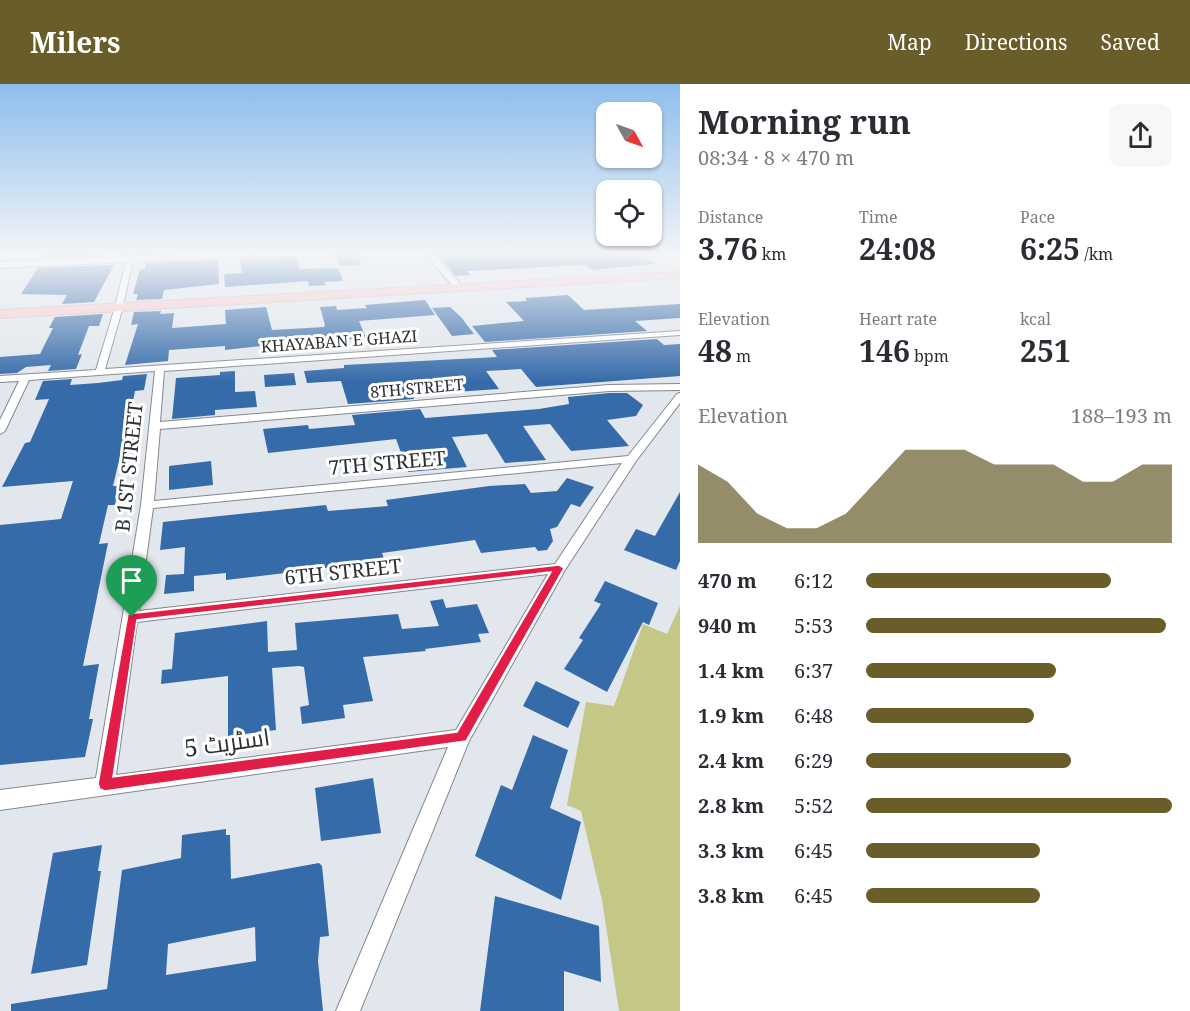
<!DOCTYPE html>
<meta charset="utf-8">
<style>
:root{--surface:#fff;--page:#f7f7f7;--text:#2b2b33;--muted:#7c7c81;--accent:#695d2a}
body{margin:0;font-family:"Noto Serif",Cairo,serif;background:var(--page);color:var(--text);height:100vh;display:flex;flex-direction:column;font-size:22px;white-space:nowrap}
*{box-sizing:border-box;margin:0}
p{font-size:20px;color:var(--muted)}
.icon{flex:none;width:33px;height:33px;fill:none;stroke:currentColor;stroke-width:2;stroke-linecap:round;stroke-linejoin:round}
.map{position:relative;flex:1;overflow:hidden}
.side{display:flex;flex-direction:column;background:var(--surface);width:510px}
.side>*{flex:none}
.needle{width:39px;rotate:130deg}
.fabs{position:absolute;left:596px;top:18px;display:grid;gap:12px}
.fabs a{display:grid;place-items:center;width:66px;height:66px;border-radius:12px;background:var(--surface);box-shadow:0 2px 4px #0004;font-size:30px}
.pin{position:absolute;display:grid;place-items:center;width:51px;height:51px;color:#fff;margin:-62px -26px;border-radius:50% 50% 50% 0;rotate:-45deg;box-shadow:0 0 6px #0007}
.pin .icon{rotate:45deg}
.round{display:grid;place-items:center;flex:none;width:63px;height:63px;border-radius:12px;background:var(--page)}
.headline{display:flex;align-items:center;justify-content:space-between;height:102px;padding:0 18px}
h1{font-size:33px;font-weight:700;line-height:45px}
.metrics{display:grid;grid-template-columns:repeat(3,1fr);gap:9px;height:102px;padding:6px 18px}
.metrics div{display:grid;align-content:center}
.metrics b{font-size:30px;font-weight:700}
.metrics small{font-size:16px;font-weight:400}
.metrics p{font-size:16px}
.chart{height:168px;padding:12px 18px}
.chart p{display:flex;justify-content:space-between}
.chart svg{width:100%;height:108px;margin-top:6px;fill:var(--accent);opacity:.7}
ul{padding:0 18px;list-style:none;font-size:20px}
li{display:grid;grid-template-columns:96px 72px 1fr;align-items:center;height:45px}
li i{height:15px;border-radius:8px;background:var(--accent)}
header{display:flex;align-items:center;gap:36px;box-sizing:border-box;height:84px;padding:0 30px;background:var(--accent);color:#fff}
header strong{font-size:28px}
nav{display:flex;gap:33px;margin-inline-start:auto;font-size:21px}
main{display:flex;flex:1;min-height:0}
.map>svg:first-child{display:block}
.green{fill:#c4c786}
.building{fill:#366ba9;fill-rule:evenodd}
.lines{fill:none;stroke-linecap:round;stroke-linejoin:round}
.street-casing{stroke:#84888e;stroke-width:2}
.secondary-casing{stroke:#84888e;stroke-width:2}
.primary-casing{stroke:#c4c5c6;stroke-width:2}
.street{fill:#fff;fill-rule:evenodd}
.secondary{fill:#fff;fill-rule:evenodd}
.primary{fill:#fec8cd;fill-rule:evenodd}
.route{fill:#e11d48;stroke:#fff;stroke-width:1.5;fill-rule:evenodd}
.labels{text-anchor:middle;stroke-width:6;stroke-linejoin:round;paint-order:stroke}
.far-street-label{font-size:16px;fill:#2e3032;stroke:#fff}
.street-label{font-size:20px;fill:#2e3032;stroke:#fff}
.near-street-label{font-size:24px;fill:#2e3032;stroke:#fff}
</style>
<header>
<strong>Milers</strong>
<nav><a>Map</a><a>Directions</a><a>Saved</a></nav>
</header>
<main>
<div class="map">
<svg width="680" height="927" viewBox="0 0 680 927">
<rect width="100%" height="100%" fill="#e2e7ed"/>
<path class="green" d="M680,522V927H619L602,816L581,727L567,721L586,618L614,622L643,540L667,550Z"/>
<path class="building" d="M48,169H119L45,174Z
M334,169H356L362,181L341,182Z
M436,169H639L655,180L592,186L585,181L467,187L470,191L456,192Z
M296,172L300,185L338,184L343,197L324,198L326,201L309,202L308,197L225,203L224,190L242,189L240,175Z
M218,176L219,200L164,206L162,215L136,216L138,210H133L140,185H145L146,179Z
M114,181L94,218L62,220L67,211L21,210L38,184Z
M568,211L584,226L680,220V234L635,237L647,247L485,258L472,242L524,237L506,218L527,217L525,214Z
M425,216L435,231L359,237L366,254L323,257L324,262L280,265L279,260L225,266V262L169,266L168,277L125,281L138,240L131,241L134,228L161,227L160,230L174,229L172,244L226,240L225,226L266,223L272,246L324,243L325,241L320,223L336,222L337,226L367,224L365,221Z
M450,223L461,233L474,250L452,252L432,224Z
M103,230L99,242H89L78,271L82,270L76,285L48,287L51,281L26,283L17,289L0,290V273L40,270L53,244H49L55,233Z
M657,255L664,261L680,260V292L536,303L521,285L486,287L499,305L412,311L414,315L348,320L341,297L307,299L304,287L344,284V281L497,273L492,266Z
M235,287V308L255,307L257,323L215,326V331L172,335L176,294L220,291V288Z
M294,289L296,301L265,303L264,291Z
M147,290L144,306L135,307L126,352L138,351L135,367L121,368L113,402H119L115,421H108L99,460L108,459L83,582L99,580L89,635H93L85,673L0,681V441L61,435L73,397L2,403L25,359L30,358L49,315L35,316L43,297L72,295L70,301L98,299L122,296L123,292Z
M609,309H627L643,321L636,332L607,336L629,362L571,367L550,340L523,342L546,376L505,379L487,350L452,353L467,383L408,388L396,355L268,369L263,345L308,341L309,345L355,341L352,331L420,325L425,334L539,325L569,320L568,313Z
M211,377L213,401L169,406V382Z
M567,394L594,403L580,423L571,420L557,443L550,445L553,457L547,466L538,467L535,463L481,469L475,456L382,469L386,480L361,483L360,480L226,496V489L194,492V507L164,510L166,491L184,490L185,463L160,466L163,438L326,421L328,427L388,422L386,416L489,402L525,400L531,409L557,407Z
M680,408V477L676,486L624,466L636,445L655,452Z
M605,497L658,519L649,541L643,538L607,608L564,585L583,556L579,554L601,520L594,517Z
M443,515L446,524L477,520L489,549L478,550L481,558L425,565L426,567L363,573L373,617L343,621L345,634L302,640L300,623L309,621L304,583L299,582L272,584L276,646L228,652V592L161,600L162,586L172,585L175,549L267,537L268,568L297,566L295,539L398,530L402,545L439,542L430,517Z
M536,597L580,618L568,644L523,622Z
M533,651L568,666L550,724L581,738L561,816L475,772L501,701L512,706Z
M373,694L381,749L321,757L315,704Z
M226,745V751H230L231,795L319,779L322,782L329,852L320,853L318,877L323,927H11V920L107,905L122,786L181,774L182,751ZM255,843L256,877L166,891L168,860Z
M102,761L98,787H101L87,881L31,890L53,769Z
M495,812L599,842L601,898L564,887V927H480Z"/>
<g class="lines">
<g class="street-casing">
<path id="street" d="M128,169H134L123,223L105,285L680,247V251L164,287L160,338L609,301L680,300V306L609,307L160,345L154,417L628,372L677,310L680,309V319L636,377L565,486L469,657L360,927H336L448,663L0,726V706L96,694L141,421L155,287L29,296L5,347L0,350V336L19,297L0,298V292L96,286L115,223ZM622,379L555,480L139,527L153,424ZM548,490L456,646L116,691L137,538Z"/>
</g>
<g class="secondary-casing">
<path id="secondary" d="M205,169H257L253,172L0,184V178Z
M425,169H433L461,201V205H455Z"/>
</g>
<g class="primary-casing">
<path id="primary" d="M680,188V194L0,234V226Z"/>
</g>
<use href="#street" class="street"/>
<use href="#secondary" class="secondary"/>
<use href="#primary" class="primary"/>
</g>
<linearGradient id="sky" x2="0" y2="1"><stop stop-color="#8ebeed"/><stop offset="0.57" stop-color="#f2f4f7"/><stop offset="1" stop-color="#f2f4f7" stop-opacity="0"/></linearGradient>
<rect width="680" height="298" fill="url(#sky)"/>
<path class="route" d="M559,481L564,484L466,657L105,707L100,705L98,700L128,530ZM551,488L457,648L113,693L137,536Z"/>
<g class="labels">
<g class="far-street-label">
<text transform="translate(339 257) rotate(-4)" y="6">KHAYABAN E GHAZI</text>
<text transform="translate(417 304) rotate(-5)" y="6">8TH STREET</text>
</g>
<g class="street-label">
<text transform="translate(387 379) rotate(-5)" y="7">7TH STREET</text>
<text transform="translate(129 383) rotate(-84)" y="7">B 1ST STREET</text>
<text transform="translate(343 488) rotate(-6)" y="7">6TH STREET</text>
</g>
<g class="near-street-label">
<text transform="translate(227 659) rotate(-8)" y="8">اسٹریٹ 5</text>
</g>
</g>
</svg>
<div class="fabs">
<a><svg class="needle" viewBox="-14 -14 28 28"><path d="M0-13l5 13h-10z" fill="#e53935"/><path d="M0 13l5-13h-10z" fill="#7c7c81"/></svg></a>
<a><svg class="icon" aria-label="locate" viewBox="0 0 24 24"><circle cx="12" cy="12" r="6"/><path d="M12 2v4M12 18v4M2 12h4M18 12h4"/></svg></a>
</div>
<div class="pin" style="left:132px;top:533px;background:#1e9e55"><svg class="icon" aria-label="arrive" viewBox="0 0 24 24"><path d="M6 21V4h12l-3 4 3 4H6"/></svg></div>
</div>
<section class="side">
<div class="headline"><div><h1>Morning run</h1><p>08:34 · 8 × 470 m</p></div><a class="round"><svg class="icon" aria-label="share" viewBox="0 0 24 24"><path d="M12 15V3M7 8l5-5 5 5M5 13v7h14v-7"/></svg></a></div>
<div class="metrics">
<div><p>Distance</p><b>3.76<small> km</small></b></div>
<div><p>Time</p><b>24:08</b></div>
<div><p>Pace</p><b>6:25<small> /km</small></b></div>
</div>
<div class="metrics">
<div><p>Elevation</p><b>48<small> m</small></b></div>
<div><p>Heart rate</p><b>146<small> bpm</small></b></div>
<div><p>kcal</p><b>251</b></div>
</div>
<div class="chart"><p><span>Elevation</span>188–193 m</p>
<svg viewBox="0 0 160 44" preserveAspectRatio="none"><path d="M0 44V12L10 19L20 32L30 38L40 38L50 32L60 19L70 6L80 6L90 6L100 12L110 12L120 12L130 19L140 19L150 12L160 12V44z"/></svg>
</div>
<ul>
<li><b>470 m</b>6:12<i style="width:80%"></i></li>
<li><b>940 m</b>5:53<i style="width:98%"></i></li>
<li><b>1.4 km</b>6:37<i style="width:62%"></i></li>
<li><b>1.9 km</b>6:48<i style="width:55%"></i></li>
<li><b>2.4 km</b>6:29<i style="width:67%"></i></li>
<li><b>2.8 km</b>5:52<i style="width:100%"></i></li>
<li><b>3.3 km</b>6:45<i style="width:57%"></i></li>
<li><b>3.8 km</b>6:45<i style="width:57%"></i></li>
</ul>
</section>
</main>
